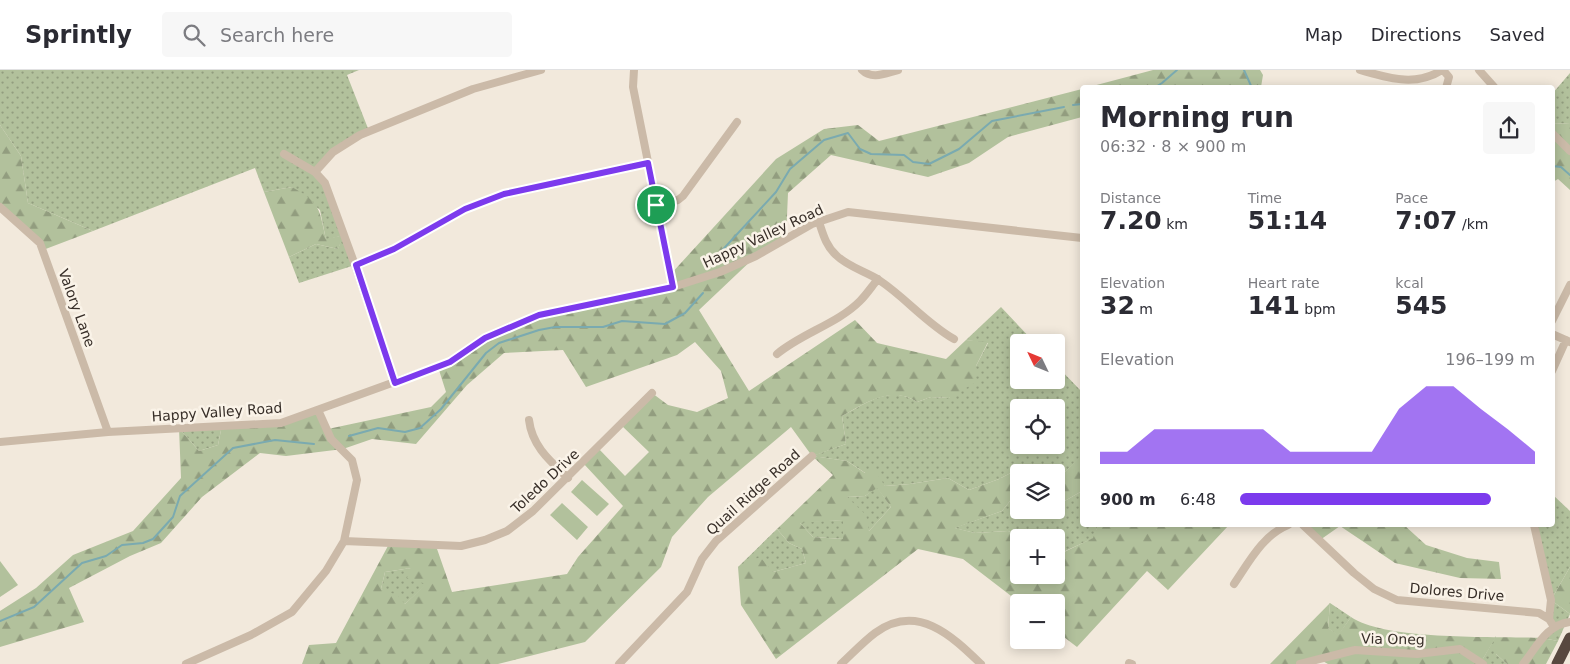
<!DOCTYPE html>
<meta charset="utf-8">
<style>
:root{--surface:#fff;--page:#f7f7f7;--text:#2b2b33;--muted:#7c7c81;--line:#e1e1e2;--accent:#7c3aed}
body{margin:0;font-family:"DejaVu Sans",sans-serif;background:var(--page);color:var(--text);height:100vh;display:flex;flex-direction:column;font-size:19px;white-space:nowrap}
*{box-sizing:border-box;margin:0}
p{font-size:16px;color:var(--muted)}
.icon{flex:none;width:28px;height:28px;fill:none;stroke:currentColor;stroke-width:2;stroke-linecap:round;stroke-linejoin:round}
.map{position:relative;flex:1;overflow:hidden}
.side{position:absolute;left:1080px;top:15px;width:475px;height:442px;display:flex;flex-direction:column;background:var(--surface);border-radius:5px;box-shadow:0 2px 12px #0003}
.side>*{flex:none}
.needle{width:32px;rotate:313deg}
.fabs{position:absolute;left:1010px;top:264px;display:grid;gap:10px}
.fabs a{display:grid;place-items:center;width:55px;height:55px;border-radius:5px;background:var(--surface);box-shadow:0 2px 12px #0003;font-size:25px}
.pin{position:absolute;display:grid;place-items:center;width:42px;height:42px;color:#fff;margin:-21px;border:2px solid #fff;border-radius:50%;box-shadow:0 1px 5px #0007}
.round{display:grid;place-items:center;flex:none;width:52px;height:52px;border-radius:5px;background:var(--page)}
.overview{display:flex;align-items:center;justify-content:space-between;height:85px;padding:0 20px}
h1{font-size:28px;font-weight:700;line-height:38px}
.metrics{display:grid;grid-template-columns:repeat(3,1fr);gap:8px;height:85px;padding:5px 20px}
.metrics div{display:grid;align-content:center}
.metrics b{font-size:25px;font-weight:700}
.metrics small{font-size:14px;font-weight:400}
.metrics p{font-size:14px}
.chart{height:140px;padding:10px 20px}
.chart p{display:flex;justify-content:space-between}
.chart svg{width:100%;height:90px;margin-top:5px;fill:var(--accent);opacity:.7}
ul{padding:0 20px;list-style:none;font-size:16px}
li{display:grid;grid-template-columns:80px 60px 1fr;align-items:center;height:38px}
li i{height:12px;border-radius:6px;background:var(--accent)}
header{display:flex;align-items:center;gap:30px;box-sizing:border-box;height:70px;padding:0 25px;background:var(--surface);border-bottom:1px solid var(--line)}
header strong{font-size:24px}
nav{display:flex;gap:28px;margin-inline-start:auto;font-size:18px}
.search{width:350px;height:45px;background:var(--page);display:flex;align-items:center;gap:12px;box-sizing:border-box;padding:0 18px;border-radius:5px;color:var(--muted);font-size:19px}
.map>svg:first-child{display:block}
.grass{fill:url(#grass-dots);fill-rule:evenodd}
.forest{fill:url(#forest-firs);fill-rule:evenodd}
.pitch{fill:#b2c19c}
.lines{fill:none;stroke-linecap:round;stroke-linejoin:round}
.stream{stroke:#7aaab0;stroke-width:2}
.minor{stroke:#cbbaa8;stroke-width:8}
.highway{stroke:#58483f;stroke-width:11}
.route-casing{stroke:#fff;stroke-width:10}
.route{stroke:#7c3aed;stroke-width:6}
.labels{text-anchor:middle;stroke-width:5;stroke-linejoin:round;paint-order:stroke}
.street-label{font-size:14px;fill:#372e28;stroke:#faf3e8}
</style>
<header>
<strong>Sprintly</strong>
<div class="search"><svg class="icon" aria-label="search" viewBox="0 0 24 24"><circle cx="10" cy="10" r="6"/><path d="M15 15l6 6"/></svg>Search here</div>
<nav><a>Map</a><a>Directions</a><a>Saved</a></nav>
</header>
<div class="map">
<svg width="1570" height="594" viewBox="0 0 1570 594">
<defs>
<pattern id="grass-dots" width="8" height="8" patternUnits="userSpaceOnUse" patternTransform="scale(1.25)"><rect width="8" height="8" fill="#b2c19c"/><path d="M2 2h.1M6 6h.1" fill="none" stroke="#929d7f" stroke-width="1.8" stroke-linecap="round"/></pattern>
<pattern id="forest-firs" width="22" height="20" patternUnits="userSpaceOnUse" patternTransform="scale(1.25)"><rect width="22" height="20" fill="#b2c19c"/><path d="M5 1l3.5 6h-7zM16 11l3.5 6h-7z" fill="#929d7f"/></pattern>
</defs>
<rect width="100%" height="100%" fill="#f2e9dc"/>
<path class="grass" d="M0,0H359L347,5L369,61L347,72L315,102L325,113L355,195L299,213L289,187L316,174L338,179L343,165L326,170L320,140L292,117L264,122L255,98L93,161L28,133L21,86L0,55Z
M1570,3V54L1553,53L1552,24Z
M1001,237L1034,272H1019V310H1056V295L1082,322V385L1062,405L1043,401L1028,394L999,409L969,420L948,408L910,414L885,416L847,391L812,386L846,374L842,346C866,333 891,314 917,332L931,327L949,328L976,296L988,273L966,270ZM1019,338H1056V375H1019Z
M222,355L218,375L199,381L179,358Z
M877,417L891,437L869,461L847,427L865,426Z
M1082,421V455H1098L1094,468L1063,482L1056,477V468L1038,467L1008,461L975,463L954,458L1002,441L1010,431L1019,432V440H1056V432H1063Z
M1553,425L1570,441V497L1551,530L1570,544L1558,571L1542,568L1553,555L1551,530L1532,455H1552Z
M843,450V469L813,467L799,452Z
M777,459L789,473L802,479L806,493L773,502L738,497Z
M411,498L427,514L405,534L381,519L385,502Z
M1330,533L1351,547L1338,566L1328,558Z
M1496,566V584L1507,594H1477L1481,592Z"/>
<path class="forest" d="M1153,0H1260L1263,5L1261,17H1089Z
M1082,19V47L1008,67L969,93L928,107L831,85L788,123L786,169L756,186L699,240L749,321L855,250L877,273L946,289L966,270L988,272L976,296V312L949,328L931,327L917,332C891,315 866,333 842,346L846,374L813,386L847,391L865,403L873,398L885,416L910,414L948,408L969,420L999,409L1028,394L1051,402H1019V432L1010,431L1002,441L955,458L975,463L1008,461L1038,467L1019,468V505H1056V477L1064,482L1093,468L1098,455H1229L1168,520L1147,501L1077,577L1056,561V532H1019L963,489L918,479L776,589L741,535L738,497L760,487L773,502L806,493L802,479L789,473L777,459L833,405L812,386L791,357L708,427L672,467L661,497L585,572L498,594H302L309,575L336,573L389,474L436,476L452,522L567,504L578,487L623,436L583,393L598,378L625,406L649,382L621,355L652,323L668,335L697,342L728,328L721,301L695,272L677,285L586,317L563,280L504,283L467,315L416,374L372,369L343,379L286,386L260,383L202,427L161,473L130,486L69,518L84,552L0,577V541L36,518L73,485L133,461L181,408L179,358L199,381L218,375L222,355L265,354L318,340L328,359L431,337L446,322L438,297L517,254L673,217L670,205L776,89L824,59L858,55L879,71ZM877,418L891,437L869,461L866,445L847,427L865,426ZM843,450V469L813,467L800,453ZM411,498L407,508L426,514L405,534L397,525L381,519L385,502Z
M1552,53L1570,54V120L1558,109L1553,112Z
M0,55L21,86L28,133L93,161L43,180L2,138L0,133Z
M292,117C321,133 319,139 326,169L344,165L338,179L316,174L289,187L264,122Z
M1081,385L1082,421L1063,432H1056V404L1062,405Z
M1303,455H1404L1426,475L1467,488L1499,492L1501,509L1460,508L1395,493L1340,456L1320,470Z
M1570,497V544L1551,530Z
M1330,533L1328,558L1338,565L1351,547C1386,571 1497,566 1542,568L1558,571L1546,594H1507L1496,584V567L1481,592L1477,594H1328L1317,588L1300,594H1270Z"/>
<path class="pitch" d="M582,410L609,434L597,446L571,422Z
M562,433L588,457L577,470L550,445Z
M0,491L18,515L0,527Z"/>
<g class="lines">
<path class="stream" d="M1244,0L1252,18
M1154,18L1162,13L1177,0
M1073,35L1082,34
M1552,96L1561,97L1570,105
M715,188L776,122L790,99L824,70L848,63L860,79L871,84L904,85L913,92L929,94L959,79L992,51L1064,37
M349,366L378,358L405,362L420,358L441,339L486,283L499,273L539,260L555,257H603L622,251L665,254L685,243L703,223
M0,551L34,537L82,493L106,486L122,475L143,473L153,469L173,447L180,426L233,378L275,370L314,374"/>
<path class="minor" d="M634,0L633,17L673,217
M862,0C872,10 886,3 898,0
M1360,0C1389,8 1415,17 1442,0
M1443,0L1449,7L1446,18
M1479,0L1495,18
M1552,63L1570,81
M284,84L315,102L325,113L355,195L395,313
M315,102L333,82L360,65L473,19L541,0
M656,135L678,130L683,126L737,52
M0,137L40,173L108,362
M819,152C823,164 826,176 836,185C848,197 865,201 879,210C906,228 926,253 954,269
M355,195L394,179L465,139L504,124L648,93
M1552,251L1570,215
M1552,264L1570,272
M777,284C802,263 837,254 860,231C867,224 872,216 878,209
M1552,301L1566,270
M529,350C532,376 550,391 568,408
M0,372L108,362L281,353L450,292L485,268L539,245L673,217L720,202L756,186L812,154L848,142L1082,168
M1303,455L1354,503L1374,519L1397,530L1539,543L1549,549L1554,557
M1534,455L1551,530L1549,549
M344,471L461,476L485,470L507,461L533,441L652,323
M1234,514C1249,492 1263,465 1288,455
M1129,593L1132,594
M186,594L251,565L292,542L326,501L344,471L357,410L352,390L331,369L318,340
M619,594L687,522L702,489L716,471L812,386
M841,594C852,584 863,572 875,563C917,532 952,566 981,594
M1300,594L1355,580L1417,584L1460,579L1483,594
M1523,594C1537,577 1546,555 1570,552"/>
<path class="highway" d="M1557,594L1570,568"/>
</g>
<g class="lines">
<g class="route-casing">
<path id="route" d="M648,93L673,217L539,245L485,268L450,292L395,313L356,195L394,179L465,139L504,124Z"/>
</g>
<use href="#route" class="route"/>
</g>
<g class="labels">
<g class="street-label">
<text transform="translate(763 166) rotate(-25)" y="5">Happy Valley Road</text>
<text transform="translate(77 238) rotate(70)" y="5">Valory Lane</text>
<text transform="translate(217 342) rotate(-4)" y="5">Happy Valley Road</text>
<text transform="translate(545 411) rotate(-43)" y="5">Toledo Drive</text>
<text transform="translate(753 422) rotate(-42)" y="5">Quail Ridge Road</text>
<text transform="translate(1457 522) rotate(5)" y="5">Dolores Drive</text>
<text transform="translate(1393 569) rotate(1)" y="5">Via Oneg</text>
</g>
</g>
</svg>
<div class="fabs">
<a><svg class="needle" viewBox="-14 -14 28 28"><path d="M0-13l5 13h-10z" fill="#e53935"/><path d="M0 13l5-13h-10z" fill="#7c7c81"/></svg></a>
<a><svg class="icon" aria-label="locate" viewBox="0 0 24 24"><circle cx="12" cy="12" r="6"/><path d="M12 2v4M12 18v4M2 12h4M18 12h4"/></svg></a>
<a><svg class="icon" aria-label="layers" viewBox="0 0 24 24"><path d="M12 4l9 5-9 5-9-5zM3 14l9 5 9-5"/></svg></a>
<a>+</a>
<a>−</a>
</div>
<div class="pin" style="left:656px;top:135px;background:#1e9e55"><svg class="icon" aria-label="arrive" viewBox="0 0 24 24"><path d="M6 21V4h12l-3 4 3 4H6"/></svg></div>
<section class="side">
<div class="overview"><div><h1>Morning run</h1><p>06:32 · 8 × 900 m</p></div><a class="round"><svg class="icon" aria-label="share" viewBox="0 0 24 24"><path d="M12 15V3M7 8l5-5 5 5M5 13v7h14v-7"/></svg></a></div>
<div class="metrics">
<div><p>Distance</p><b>7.20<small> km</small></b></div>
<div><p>Time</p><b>51:14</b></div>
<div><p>Pace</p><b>7:07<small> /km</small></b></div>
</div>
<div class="metrics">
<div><p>Elevation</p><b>32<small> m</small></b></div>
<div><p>Heart rate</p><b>141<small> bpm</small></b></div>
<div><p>kcal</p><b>545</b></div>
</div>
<div class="chart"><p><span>Elevation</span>196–199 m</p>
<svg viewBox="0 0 160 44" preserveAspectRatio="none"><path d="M0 44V38L10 38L20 27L30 27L40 27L50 27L60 27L70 38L80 38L90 38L100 38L110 17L120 6L130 6L140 17L150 27L160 38V44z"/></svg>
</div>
<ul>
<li><b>900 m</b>6:48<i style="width:85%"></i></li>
</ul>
</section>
</div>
